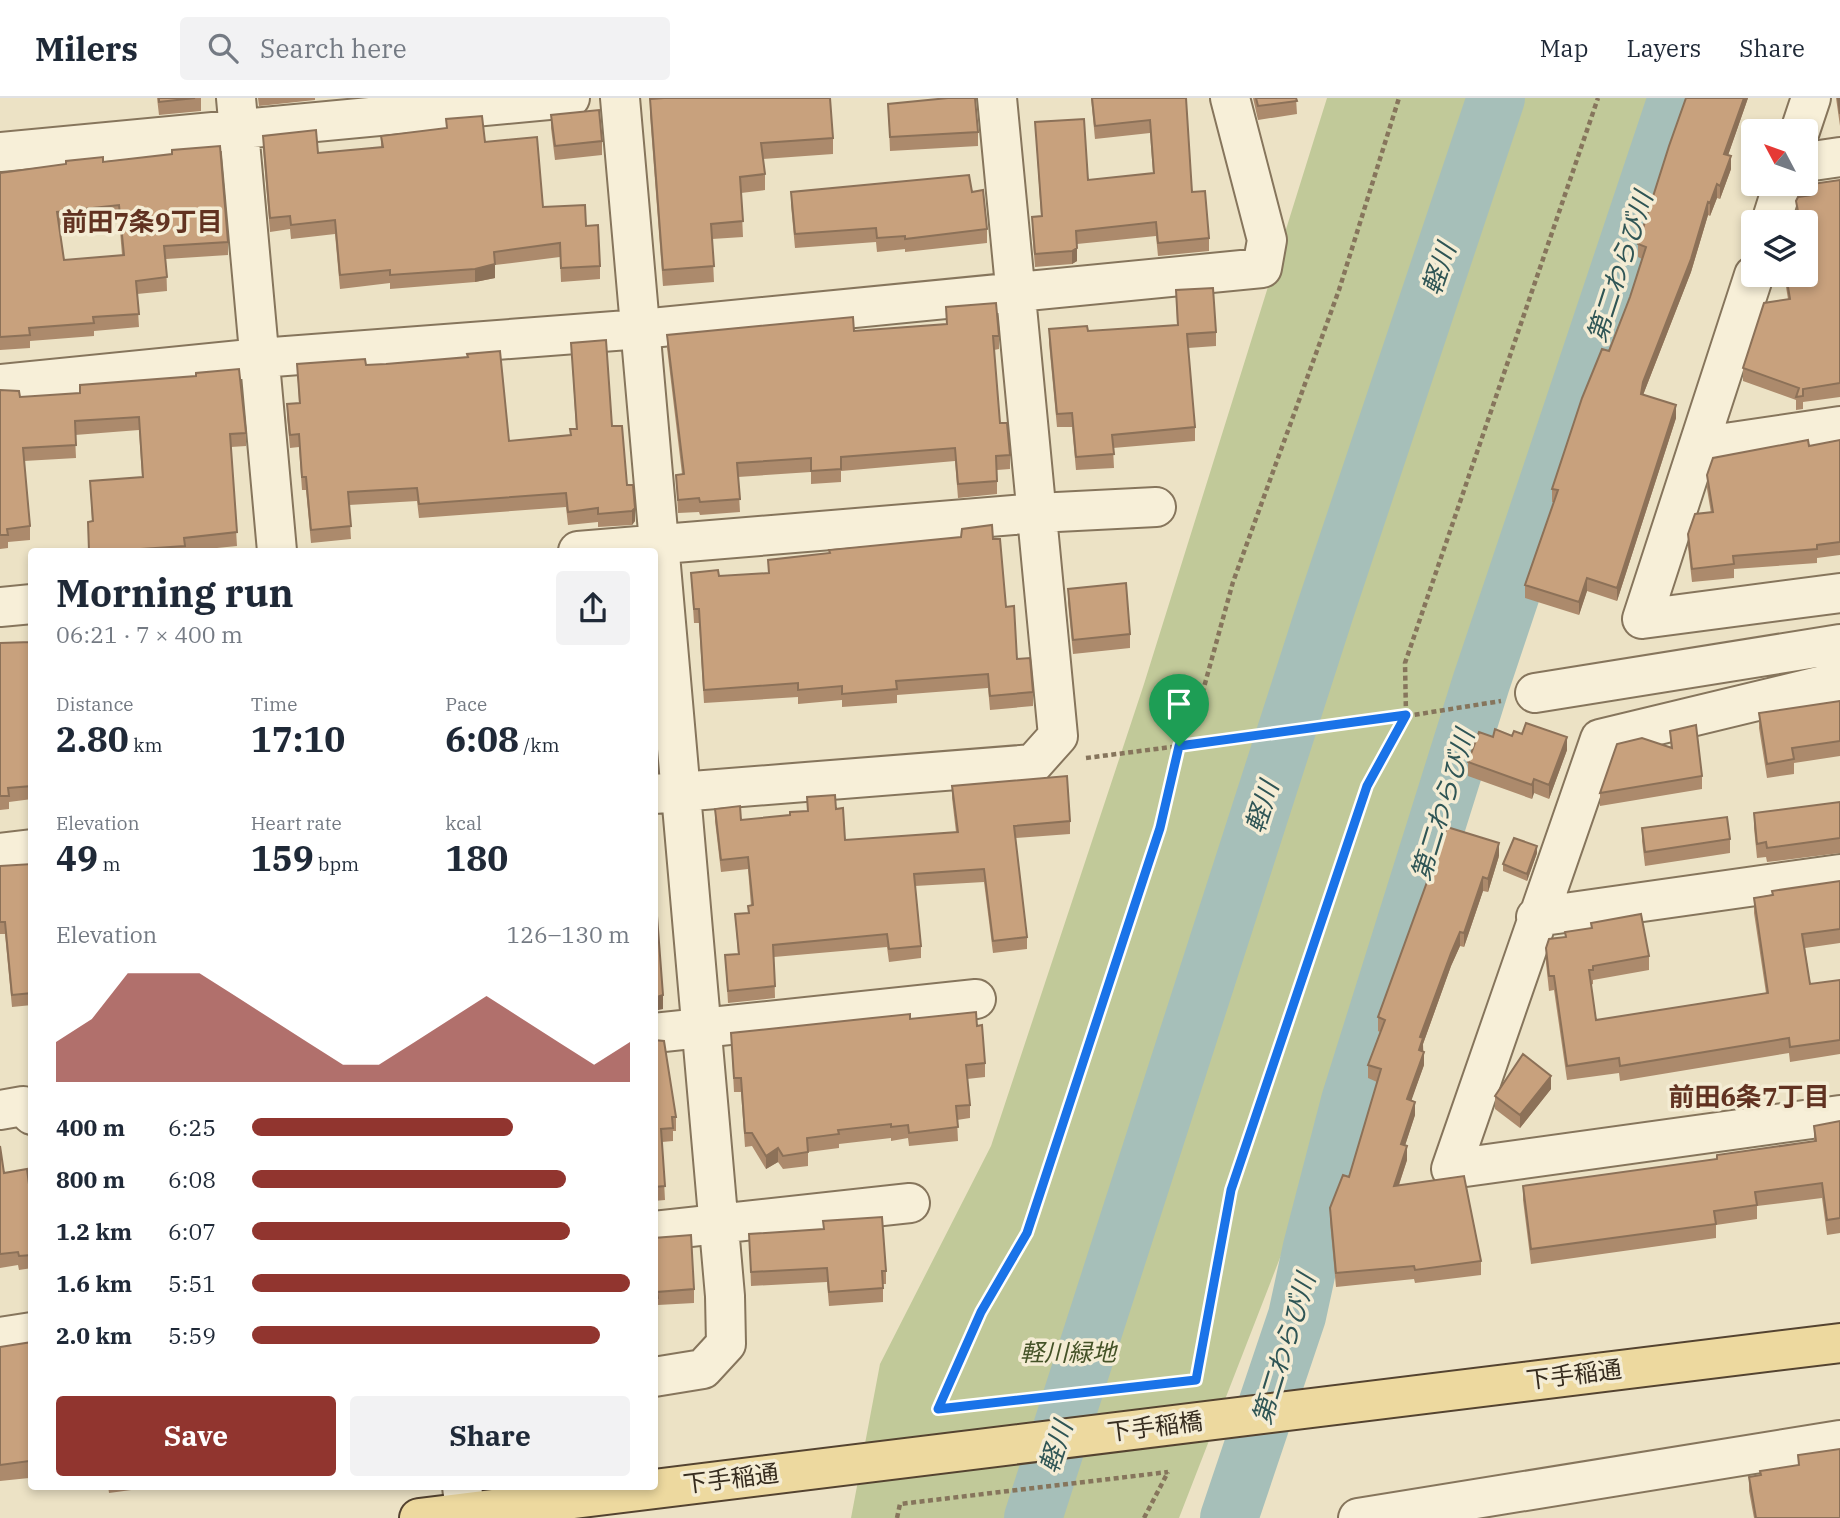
<!DOCTYPE html>
<meta charset="utf-8">
<style>
:root{--surface:#fff;--page:#f2f2f3;--text:#1f2937;--muted:#747a83;--line:#e0e1e3;--accent:#91352f}
body{margin:0;font-family:"IBM Plex Serif","Noto Sans JP",serif;background:var(--page);color:var(--text);height:100vh;display:flex;flex-direction:column;font-size:26px;white-space:nowrap}
*{box-sizing:border-box;margin:0}
p{font-size:23px;color:var(--muted)}
.icon{flex:none;width:38px;height:38px;fill:none;stroke:currentColor;stroke-width:2;stroke-linecap:round;stroke-linejoin:round}
.map{position:relative;flex:1;overflow:hidden}
.side{position:absolute;left:28px;top:450px;width:630px;height:942px;display:flex;flex-direction:column;background:var(--surface);border-radius:7px;box-shadow:0 4px 10px #0003}
.side>*{flex:none}
.needle{width:46px;rotate:311deg}
.controls{position:absolute;left:1741px;top:21px;display:grid;gap:14px}
.controls a{display:grid;place-items:center;width:77px;height:77px;border-radius:7px;background:var(--surface);box-shadow:0 4px 10px #0003;font-size:35px}
.pin{position:absolute;display:grid;place-items:center;width:60px;height:60px;color:#fff;margin:-72px -30px;border-radius:50% 50% 50% 0;rotate:-45deg;box-shadow:0 0 7px #0007}
.pin .icon{rotate:45deg}
.round{display:grid;place-items:center;flex:none;width:74px;height:74px;border-radius:7px;background:var(--page)}
.summary{display:flex;align-items:center;justify-content:space-between;height:119px;padding:0 28px}
h1{font-size:38px;font-weight:700;line-height:52px}
.figures{display:grid;grid-template-columns:repeat(3,1fr);gap:10px;height:119px;padding:7px 28px}
.figures div{display:grid;align-content:center}
.figures b{font-size:35px;font-weight:700}
.figures small{font-size:19px;font-weight:400}
.figures p{font-size:19px}
.chart{height:196px;padding:14px 28px}
.chart p{display:flex;justify-content:space-between}
.chart svg{width:100%;height:126px;margin-top:7px;fill:var(--accent);opacity:.7}
.button{display:flex;gap:14px;margin-top:auto;padding:14px 28px}
.button a{flex:1;height:80px;border-radius:7px;background:var(--accent);color:#fff;font-size:28px;font-weight:700;line-height:80px;text-align:center}
.button a+a{background:var(--page);color:var(--text)}
ul{padding:0 28px;list-style:none;font-size:23px}
li{display:grid;grid-template-columns:112px 84px 1fr;align-items:center;height:52px}
li i{height:18px;border-radius:9px;background:var(--accent)}
header{display:flex;align-items:center;gap:42px;box-sizing:border-box;height:98px;padding:0 35px;background:var(--surface);border-bottom:2px solid var(--line)}
header strong{font-size:33px}
nav{display:flex;gap:38px;margin-inline-start:auto;font-size:24px}
.search{width:490px;height:63px;background:var(--page);display:flex;align-items:center;gap:18px;box-sizing:border-box;padding:0 24px;border-radius:7px;color:var(--muted);font-size:26px}
.map>svg:first-child{display:block}
.green{fill:#c1c999}
.lines{fill:none;stroke-linecap:round;stroke-linejoin:round}
.river{stroke:#a6bfb9;stroke-width:58}
.minor-casing{stroke:#86755c;stroke-width:42}
.major-casing{stroke:#544330;stroke-width:42}
.path{stroke:#86755c;stroke-width:4.5;stroke-dasharray:5 3.5;stroke-linecap:butt}
.minor{stroke:#f7efd8;stroke-width:38}
.major{stroke:#edd99f;stroke-width:38}
.wall{fill:#ac8a6c;fill-rule:evenodd}
.shaded-wall{fill:#8c7158}
.building{fill:#c8a17d;stroke:#8c7158;stroke-width:2;fill-rule:evenodd}
.route-casing{stroke:#fff;stroke-width:14}
.route{stroke:#1a73e8;stroke-width:9}
.labels{text-anchor:middle;stroke-width:7;stroke-linejoin:round;paint-order:stroke}
.park-label{font-size:24px;font-style:italic;fill:#445227;stroke:#f4ecd4}
.street-label{font-size:24px;fill:#362c1f;stroke:#f4ecd4}
.neighbourhood-label{font-size:26px;font-weight:bold;fill:#613221;stroke:#f4ecd4}
.water-label{font-size:26px;font-style:italic;fill:#2f5555;stroke:#f4ecd4}
</style>
<header>
<strong>Milers</strong>
<div class="search"><svg class="icon" aria-label="search" viewBox="0 0 24 24"><circle cx="10" cy="10" r="6"/><path d="M15 15l6 6"/></svg>Search here</div>
<nav><a>Map</a><a>Layers</a><a>Share</a></nav>
</header>
<div class="map">
<svg width="1840" height="1420" viewBox="0 0 1840 1420">
<rect width="100%" height="100%" fill="#ece2c5"/>
<path class="green" d="M1327,0H1671L1544,363L1453,649L1297,1116L1179,1420H851L880,1266L991,1048L1144,586Z"/>
<g class="lines">
<path class="river" d="M1033,1420L1325,513L1496,0
M1229,1420L1297,1218L1312,1149L1350,1003L1481,585L1677,0"/>
<g class="minor-casing">
<path id="minor" d="M236,0L277,453
M620,0L725,1198L726,1246L703,1271L654,1279
M1800,33L1811,0
M0,54L570,0
M1806,64L1840,59
M1771,124L1783,86
M1754,177L1642,521L1840,495
M0,286L260,260L641,231L1262,170L1267,142L1230,0
M1698,349L1840,328
M578,453L1037,415L1156,409
M0,509L32,506
M1840,583L1600,641L1451,1071L1840,1017
M1535,595L1840,546
M654,696L1033,666L1058,638L997,0
M0,755L32,751
M1536,819L1840,776
M654,935L976,901
M0,1012L23,1008L32,1017
M654,1133L910,1105
M0,1239L32,1234
M462,1388L465,1414
M1358,1420L1840,1342"/>
</g>
<g class="major-casing">
<path id="major" d="M419,1420L1840,1245"/>
</g>
<path class="path" d="M1086,660L1388,621L1501,603
M938,1310L981,1214L1027,1135L1160,730L1179,648L1201,600L1233,484L1339,192L1399,0
M938,1311L1196,1282L1231,1092L1367,688L1406,617L1405,565L1598,0
M897,1420L900,1406L1168,1374
M1144,1420L1168,1374"/>
<use href="#minor" class="minor"/>
<use href="#major" class="major"/>
</g>
<path class="wall" d="M157,0H201V13L159,17Z
M258,0H315V2L259,8Z
M1091,0H1186L1192,94L1209,140V153L1158,158L1156,138L1077,146V163L1072,166L1035,169L1032,132V119L1041,118L1035,24L1088,82L1153,75L1150,35L1095,41Z
M1253,0H1296L1297,16L1258,22Z
M1686,0H1748L1728,57L1731,71L1720,101L1717,100L1710,118L1708,117L1691,174L1643,297L1676,320L1617,503L1587,493L1579,517L1525,500V487L1554,404H1552V391L1630,199L1642,161L1638,159V146Z
M1836,0H1840V28Z
M650,1L833,40V56L763,61L765,76V92L741,95L743,139L712,141L714,184L663,188L650,17Z
M888,6L978,34V48L890,53Z
M551,17L602,43V57L555,62L551,30Z
M446,21L485,44L543,109L586,128L600,168V181L561,184L560,159L495,167V180L475,184L390,191V185L340,191L335,136L291,141L290,131L270,134L263,51V38L318,55L381,49V38L446,30Z
M103,64L228,144V157L166,161L167,193L137,196L139,229L94,233V238L30,243V250L0,252V75ZM119,121L122,157L64,162L59,127Z
M1840,82V299L1803,304V311L1796,312V302L1743,283V270L1788,201L1784,177H1806V124H1798L1796,103L1812,97V86Z
M791,94H972L987,131V145L905,154V151L877,154L876,144L795,150L791,107Z
M1176,192L1216,234V248L1188,250L1195,329V343L1113,350L1114,370L1076,372L1072,329H1057L1049,245V231L1088,233L1177,227Z
M946,209L999,238V251L994,252L1000,325L1010,357V371L997,372V396L958,400L955,363L841,373V384L811,386V374L738,379L740,414L700,417L699,414L678,415L676,377L682,376L667,250V237L854,233L947,226Z
M571,245L612,328L635,423L632,427L598,429V424L568,427L566,409L419,420L417,403L349,407L351,441L311,445L306,392H302L299,349L290,350L287,319V306L299,305L297,266L366,267L509,343L570,337L576,331Z
M0,292L20,299L246,335V348L231,349L237,448L187,453H89L88,424H92L90,383L142,379L139,332L75,337L76,360L24,363L30,428V442L8,444V450L0,451Z
M1840,342V457L1817,460V465L1734,471V480L1692,484L1688,449V436L1711,415L1707,391V377L1809,348Z
M993,441L1006,509L1017,561L1033,594V608L990,612L988,590L897,597V605L842,609V602L798,606V599L704,605L699,525H694L691,475L719,478L768,475V462Z
M1068,491L1130,536V550L1073,556L1068,505Z
M31,534H32V701L9,704V711L0,712V545L31,544Z
M1840,603V658L1794,665V676L1767,680L1759,630V615Z
M1670,633L1702,678V691L1600,708V695L1671,650Z
M1512,638L1567,652L1549,701L1534,695L1532,701L1468,678V664L1493,639Z
M952,688L1070,723V736L1015,740L1027,839V851L993,855L984,784L915,788L921,848V860L889,864L887,849L774,859L775,900L728,905L725,857L738,856L735,816L748,815V808H751L748,771L721,774L715,723V711L741,722L790,717L807,713V699L836,711L845,742L956,734L952,700Z
M1840,704V755L1767,764L1766,759L1757,760L1754,730V715Z
M1642,730L1730,741V755L1645,768L1642,743Z
M1537,755L1527,783L1503,773V766Z
M1499,758L1488,794L1483,793L1464,849L1460,848L1451,868L1423,946L1424,967L1411,1002L1415,1017L1405,1047L1407,1062L1399,1087L1481,1163V1177L1415,1185L1414,1181L1336,1189L1330,1124V1110L1349,1079L1377,984L1368,980V967L1380,934L1378,933V919Z
M32,766V907L12,909L5,836H0V768Z
M1840,783V845L1805,850L1810,886L1840,882V956L1790,964L1789,955L1620,983L1619,975L1567,982L1554,892L1549,893L1546,865V850L1565,839L1591,830V825L1649,858V872L1593,882V886L1591,887L1596,922L1766,895L1754,815V800Z
M910,921L977,928L985,965V979L967,981L970,1007V1020L957,1022L958,1043L909,1048L908,1040L891,1043V1040L839,1046V1050L808,1054V1068L783,1071L778,1064L766,1071L752,1048L745,1049L741,994H734L731,935Z
M654,942L676,1019V1033H673V1043L662,1044L665,1102L654,1103Z
M1551,991L1520,1030L1495,1011V998Z
M1840,1023V1135L1827,1137L1822,1100L1757,1108V1121L1716,1127V1140L1531,1166L1523,1102V1088L1717,1061V1057L1814,1043V1028Z
M0,1048L4,1075L32,1109V1170L19,1172L18,1167L0,1170Z
M823,1123L886,1173V1186H883V1204L829,1208L827,1184L751,1188L749,1136L823,1131Z
M654,1140L694,1191V1205L658,1207V1214H654Z
M32,1244V1384L29,1380L0,1383V1249Z
M1798,1357L1840,1420H1754L1749,1393V1379L1760,1378V1373L1798,1367Z
M108,1388H161L109,1395Z"/>
<path class="shaded-wall" d="M1744,0H1748L1724,69V56Z
M1731,58V71L1720,101V88Z
M1717,86V100L1710,118V105Z
M1708,104V117L1691,174L1643,297L1641,296L1643,284Z
M1077,150V163L1072,166V153Z
M495,166V180L475,184V171Z
M1676,307V320L1617,503V490Z
M635,410V423L632,427V413Z
M1587,480V493L1579,517V504Z
M1567,639V652L1549,701V687Z
M1534,681V695L1532,701V687Z
M1499,745V758L1488,794V781Z
M1537,748V755L1527,783V776Z
M1483,779V793L1464,849V835Z
M1460,834V848L1451,868L1423,946V954L1419,952L1420,939L1451,855Z
M663,897V911L654,913V900Z
M1424,954V967L1407,1015V1001Z
M1551,978V991L1520,1030V1017Z
M1415,1004V1017L1401,1060V1046Z
M1407,1048V1062L1394,1101V1088Z
M778,1050V1064L766,1071V1058Z"/>
<path class="building" d="M159,0H195L159,4Z
M664,0H830L833,40L761,45L765,76L740,79L743,123L711,126L714,168L663,172L650,1Z
M948,0H975L978,34L890,39L888,6Z
M1092,0H1186L1192,94L1205,93L1209,140L1158,145L1156,124L1076,133L1077,150L1072,153L1035,156L1032,119L1042,118L1035,24L1084,21L1088,82L1154,75L1150,22L1095,28Z
M1256,0H1296L1297,3L1258,8Z
M1686,0H1744L1724,56L1731,58L1720,88L1717,86L1710,105L1708,104L1691,161L1643,284L1641,296L1676,307L1617,490L1587,480L1579,504L1525,487L1558,392L1552,391L1582,300L1602,251L1609,253L1630,199L1646,149L1638,146L1669,48Z
M1838,0H1840V16Z
M599,12L602,43L555,48L551,17Z
M482,18L485,44L537,39L543,109L585,107L586,128L598,127L600,168L561,170L560,145L494,154L495,166L475,171L390,177V172L340,177L335,122L291,127L290,118L270,120L263,38L316,32L318,55L383,49L381,38L447,30L446,21Z
M220,48L228,144L164,148L167,179L136,183L139,216L93,219L94,225L29,230L30,237L0,239V75L66,66V63L103,59V64L172,56V52ZM119,107L124,157L64,162L57,114Z
M969,77L972,94L983,92L987,131L905,141V138L877,140L876,130L795,136L791,94Z
M1840,82V285L1803,291V298L1796,299L1799,290L1743,270L1764,205L1790,201L1786,177H1806V124H1800L1796,103L1798,99L1813,97L1812,86Z
M1213,190L1216,234L1187,236L1195,329L1112,337L1114,356L1076,359L1072,315L1057,316L1049,231L1087,228L1088,233L1178,227L1176,192Z
M996,205L999,238H993L1000,325H1007L1010,357L996,358L997,383L958,386L955,350L841,359V371L811,373V360L737,365L740,401L700,404L699,400L678,402L676,377L684,376L667,237L853,219L854,233L947,226L946,209Z
M606,242L612,328H622L627,387H633L635,410L632,413L598,416V410L568,414L566,395L419,406L417,390L348,394L351,428L311,432L306,379H302L299,336L290,337L287,306L300,305L297,266L365,261L366,267L386,266L468,259L467,256L500,253L509,343L571,337L570,331H577L571,245Z
M239,271L246,335L230,336L237,434L184,440L185,448L127,452V453H89L88,424L93,423L90,383L143,379L139,319L75,323L76,347L23,350L30,428L7,431L8,437H0V292L19,293L20,299L80,295V287L196,278V275Z
M1808,342L1809,348L1840,342V444L1817,447V451L1733,458L1734,466L1692,471L1688,436L1695,416L1713,414L1707,377L1713,360Z
M992,427L993,441H1000L1006,509L1014,508L1017,561L1030,560L1033,594L990,598L988,576L896,583L897,591L842,596V588L798,592V585L704,592L699,511H694L691,475L718,472L719,478L769,475L768,462L830,455L829,452L961,439L962,431Z
M1126,485L1130,536L1073,542L1068,491Z
M31,534H32V688L8,690L9,698H0V545L31,544Z
M1840,603V643L1792,650L1794,661L1767,666L1759,615Z
M1526,625L1567,639L1549,687L1534,681L1532,687L1468,664L1479,634L1493,639L1495,631L1512,638L1514,633L1522,636Z
M1696,627L1702,678L1600,695L1617,646L1642,640L1672,650L1670,633Z
M1067,678L1070,723L1014,728L1027,839L993,843L984,771L914,776L921,848L889,851L887,836L773,847L775,888L728,893L725,857L739,856L735,816L749,815L748,808L753,807L748,759L721,762L715,711L740,708L741,722L790,717V714L808,713L807,699L835,697L836,711L843,710L845,742L958,734L952,688Z
M1840,704V740L1767,750L1766,744L1757,746L1754,715Z
M1727,719L1730,741L1645,754L1642,730Z
M1447,729L1499,745L1488,781L1483,779L1464,835L1460,834L1451,855L1420,939L1423,940L1419,952L1424,954L1407,1001L1415,1004L1401,1046L1407,1048L1394,1088L1464,1078L1481,1163L1415,1172L1414,1168L1336,1175L1330,1110L1343,1077L1349,1079L1381,971L1368,967L1385,922L1378,919Z
M1514,740L1537,748L1527,776L1503,766Z
M32,766V895L12,897L5,824H0V768Z
M1840,783V831L1802,836L1810,886L1840,882V942L1790,949L1789,940L1620,968L1619,960L1567,968L1554,878H1549L1546,850L1549,841L1566,839L1565,834L1592,830L1591,825L1641,816L1649,858L1593,868V872H1589L1596,922L1768,895L1754,800L1773,797L1772,793Z
M654,818H657L663,897L654,900Z
M976,914L977,928L982,927L985,965L966,967L970,1007L956,1008L958,1029L909,1035L908,1027L891,1029V1026L838,1032L839,1036L807,1040L808,1054L783,1058L778,1050L766,1058L752,1035H745L741,980H734L731,935L910,916V921Z
M654,942L664,943L676,1019H672L673,1030L661,1031L665,1088L654,1089Z
M1523,956L1551,978L1520,1017L1495,998Z
M1840,1023V1120L1827,1122L1822,1085L1755,1094L1757,1107L1714,1113L1716,1126L1531,1151L1523,1088L1717,1061V1057L1816,1043L1814,1028Z
M0,1048L4,1075L27,1071L32,1109V1157L19,1158L18,1154L0,1156Z
M882,1119L886,1173H882L883,1190L829,1194L827,1170L751,1174L749,1136L824,1131L823,1123Z
M691,1137L694,1191L657,1194L658,1200L654,1201V1140Z
M32,1244V1367L29,1363L0,1367V1249Z
M1840,1351V1420H1756L1749,1379L1761,1377L1760,1373L1799,1367L1798,1357Z"/>
<g class="lines">
<g class="route-casing">
<path id="route" d="M1406,617L1367,688L1231,1092L1196,1282L938,1311L981,1214L1027,1135L1160,730L1179,648Z"/>
</g>
<use href="#route" class="route"/>
</g>
<g class="labels">
<g class="park-label">
<text x="1068" y="1263">軽川緑地</text>
</g>
<g class="street-label">
<text transform="translate(1574 1277) rotate(-7)" y="8">下手稲通</text>
<text transform="translate(1155 1329) rotate(-7)" y="8">下手稲橋</text>
<text transform="translate(731 1381) rotate(-7)" y="8">下手稲通</text>
</g>
<g class="neighbourhood-label">
<text x="142" y="133">前田7条9丁目</text>
<text x="1749" y="1008">前田6条7丁目</text>
</g>
<g class="water-label">
<text transform="translate(1620 169) rotate(-72)" y="9">第二わらび川</text>
<text transform="translate(1439 171) rotate(-71)" y="9">軽川</text>
<text transform="translate(1443 707) rotate(-73)" y="9">第二わらび川</text>
<text transform="translate(1262 709) rotate(-72)" y="9">軽川</text>
<text transform="translate(1284 1251) rotate(-73)" y="9">第二わらび川</text>
<text transform="translate(1056 1349) rotate(-72)" y="9">軽川</text>
</g>
</g>
</svg>
<div class="controls">
<a><svg class="needle" viewBox="-14 -14 28 28"><path d="M0-13l5 13h-10z" fill="#e53935"/><path d="M0 13l5-13h-10z" fill="#747a83"/></svg></a>
<a><svg class="icon" aria-label="layers" viewBox="0 0 24 24"><path d="M12 4l9 5-9 5-9-5zM3 14l9 5 9-5"/></svg></a>
</div>
<div class="pin" style="left:1179px;top:648px;background:#1e9e55"><svg class="icon" aria-label="arrive" viewBox="0 0 24 24"><path d="M6 21V4h12l-3 4 3 4H6"/></svg></div>
<section class="side">
<div class="summary"><div><h1>Morning run</h1><p>06:21 · 7 × 400 m</p></div><a class="round"><svg class="icon" aria-label="share" viewBox="0 0 24 24"><path d="M12 15V3M7 8l5-5 5 5M5 13v7h14v-7"/></svg></a></div>
<div class="figures">
<div><p>Distance</p><b>2.80<small> km</small></b></div>
<div><p>Time</p><b>17:10</b></div>
<div><p>Pace</p><b>6:08<small> /km</small></b></div>
</div>
<div class="figures">
<div><p>Elevation</p><b>49<small> m</small></b></div>
<div><p>Heart rate</p><b>159<small> bpm</small></b></div>
<div><p>kcal</p><b>180</b></div>
</div>
<div class="chart"><p><span>Elevation</span>126–130 m</p>
<svg viewBox="0 0 160 44" preserveAspectRatio="none"><path d="M0 44V30L10 22L20 6L30 6L40 6L50 14L60 22L70 30L80 38L90 38L100 30L110 22L120 14L130 22L140 30L150 38L160 30V44z"/></svg>
</div>
<ul>
<li><b>400 m</b>6:25<i style="width:69%"></i></li>
<li><b>800 m</b>6:08<i style="width:83%"></i></li>
<li><b>1.2 km</b>6:07<i style="width:84%"></i></li>
<li><b>1.6 km</b>5:51<i style="width:100%"></i></li>
<li><b>2.0 km</b>5:59<i style="width:92%"></i></li>
</ul>
<div class="button"><a>Save</a><a>Share</a></div>
</section>
</div>
